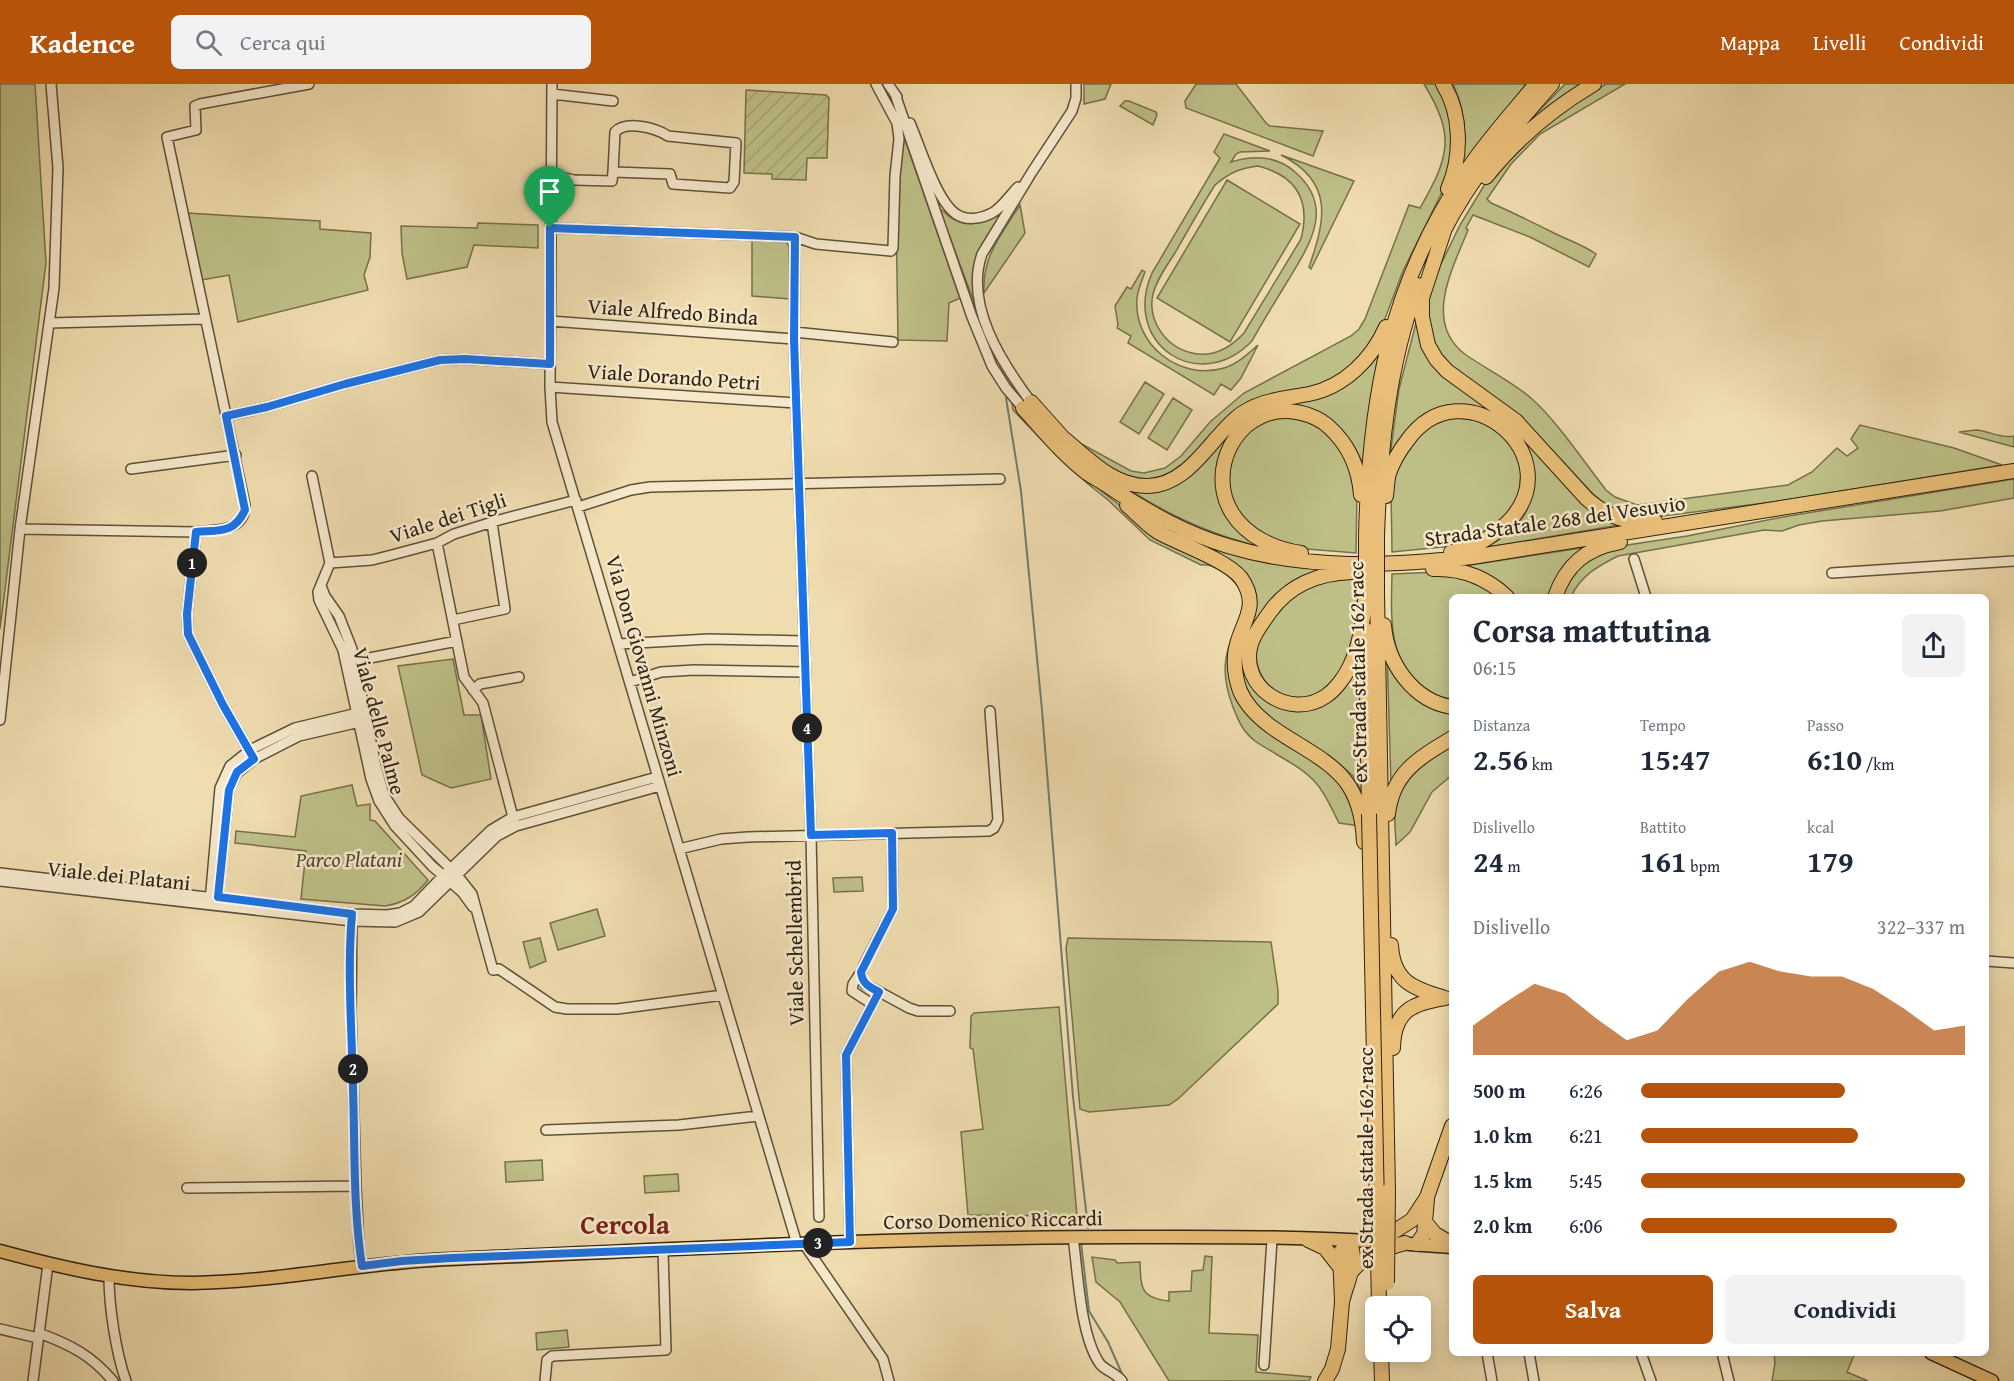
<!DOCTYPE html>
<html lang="it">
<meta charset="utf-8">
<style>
:root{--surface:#fff;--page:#f2f2f3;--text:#1f2937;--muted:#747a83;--accent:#b45309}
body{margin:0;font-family:"Gentium Book Plus",serif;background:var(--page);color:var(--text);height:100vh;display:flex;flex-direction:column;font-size:22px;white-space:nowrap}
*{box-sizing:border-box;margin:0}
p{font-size:20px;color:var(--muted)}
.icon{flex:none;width:33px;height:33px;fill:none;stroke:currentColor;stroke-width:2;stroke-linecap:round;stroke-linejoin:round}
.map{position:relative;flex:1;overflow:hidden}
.sheet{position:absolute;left:1449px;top:510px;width:540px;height:762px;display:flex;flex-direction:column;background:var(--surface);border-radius:9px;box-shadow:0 3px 15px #0003}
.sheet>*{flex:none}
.buttons{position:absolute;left:1365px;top:1212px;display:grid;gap:12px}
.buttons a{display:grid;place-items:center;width:66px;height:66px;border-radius:9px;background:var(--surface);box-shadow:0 3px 15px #0003;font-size:30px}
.pin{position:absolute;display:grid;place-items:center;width:51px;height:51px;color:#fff;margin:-62px -26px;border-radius:50% 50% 50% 0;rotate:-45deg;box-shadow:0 0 6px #0007}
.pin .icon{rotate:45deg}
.km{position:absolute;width:30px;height:30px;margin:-15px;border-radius:50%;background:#222;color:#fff;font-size:16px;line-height:30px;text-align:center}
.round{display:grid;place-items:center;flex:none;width:63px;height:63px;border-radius:9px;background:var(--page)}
.head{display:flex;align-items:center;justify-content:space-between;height:102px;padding:0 24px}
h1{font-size:33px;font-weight:700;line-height:45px}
.figures{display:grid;grid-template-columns:repeat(3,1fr);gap:9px;height:102px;padding:6px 24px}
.figures div{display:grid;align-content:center}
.figures b{font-size:30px;font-weight:700}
.figures small{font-size:16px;font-weight:400}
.figures p{font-size:16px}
.chart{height:168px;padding:12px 24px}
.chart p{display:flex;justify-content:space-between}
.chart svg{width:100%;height:108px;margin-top:6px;fill:var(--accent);opacity:.7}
.action{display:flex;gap:12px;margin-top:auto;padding:12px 24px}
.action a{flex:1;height:69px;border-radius:9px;background:var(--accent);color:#fff;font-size:24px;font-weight:700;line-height:69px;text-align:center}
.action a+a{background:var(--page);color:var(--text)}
ul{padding:0 24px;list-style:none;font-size:20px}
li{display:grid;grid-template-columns:96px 72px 1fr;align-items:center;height:45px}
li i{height:15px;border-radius:8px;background:var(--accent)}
header{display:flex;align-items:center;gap:36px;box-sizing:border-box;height:84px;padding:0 30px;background:var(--accent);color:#fff}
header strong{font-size:28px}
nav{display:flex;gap:33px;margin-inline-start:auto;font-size:21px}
.search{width:420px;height:54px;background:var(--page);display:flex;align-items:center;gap:15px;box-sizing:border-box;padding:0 21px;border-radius:9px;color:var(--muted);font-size:22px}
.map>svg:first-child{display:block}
.green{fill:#bebf87;stroke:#76704c;stroke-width:1.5;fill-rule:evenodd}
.garden{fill:url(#garden-furrows);stroke:#76704c;stroke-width:1.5}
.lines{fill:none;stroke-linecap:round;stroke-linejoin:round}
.stream{stroke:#6f7e6c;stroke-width:2}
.minor-casing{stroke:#5f5038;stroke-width:12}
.major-casing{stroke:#2f2211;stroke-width:15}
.highway-casing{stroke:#2f2211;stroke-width:16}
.minor{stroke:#f5e8cb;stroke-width:9}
.major{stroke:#e8be78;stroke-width:12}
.highway{stroke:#e8be78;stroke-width:14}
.highway-bridge-casing{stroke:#2f2211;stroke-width:16;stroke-linecap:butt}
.highway-bridge{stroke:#e8be78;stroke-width:14}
.route-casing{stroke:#fff;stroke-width:12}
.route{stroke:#1a73e8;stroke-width:8}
.labels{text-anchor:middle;stroke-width:5;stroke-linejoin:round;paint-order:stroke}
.street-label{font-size:21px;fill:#2f2211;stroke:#f5e8cb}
.park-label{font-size:21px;font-style:italic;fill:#53492e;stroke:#f5e8cb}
.district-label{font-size:27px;font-weight:bold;fill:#7a1f14;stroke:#f5e8cb}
</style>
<header>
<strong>Kadence</strong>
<div class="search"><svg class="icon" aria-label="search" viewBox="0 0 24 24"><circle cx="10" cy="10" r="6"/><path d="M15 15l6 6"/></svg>Cerca qui</div>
<nav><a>Mappa</a><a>Livelli</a><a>Condividi</a></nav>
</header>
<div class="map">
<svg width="2014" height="1297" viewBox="0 0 2014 1297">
<defs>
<pattern id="garden-furrows" width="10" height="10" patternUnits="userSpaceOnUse" patternTransform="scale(1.5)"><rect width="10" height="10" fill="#bebf87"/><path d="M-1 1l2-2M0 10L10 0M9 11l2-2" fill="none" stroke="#a4a474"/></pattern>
</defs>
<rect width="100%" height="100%" fill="#efdcaf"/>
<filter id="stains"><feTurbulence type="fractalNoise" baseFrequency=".00333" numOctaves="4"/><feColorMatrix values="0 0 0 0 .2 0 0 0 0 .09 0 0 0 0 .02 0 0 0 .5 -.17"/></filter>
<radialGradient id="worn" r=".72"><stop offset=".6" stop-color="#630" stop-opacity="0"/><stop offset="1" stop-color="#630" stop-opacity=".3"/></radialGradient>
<path class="green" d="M0,0H35L46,179L0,545Z
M1084,0H1111L1105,15L1084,20Z
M1196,0H1236L1266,39L1270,42L1323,47L1313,72L1186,24L1185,17Z
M1424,0H1440L1455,46L1445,102L1403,187L1380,248L1359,275L1339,291L1311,304L1273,310L1177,386C1132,408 1116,389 1081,361L1080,359L1131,387L1144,389L1165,384L1181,372L1210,338L1244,309L1351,252L1359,245L1365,235L1409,121L1420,124C1449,73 1456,52 1424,0Z
M1453,0H1526L1460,85C1468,55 1466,28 1453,0Z
M1565,0H1585L1534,35L1532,34Z
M1606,0H1625L1540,50L1511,80L1487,115L1491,119C1512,128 1532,138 1552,148C1567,156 1582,160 1596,170L1589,183L1530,153L1473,131L1466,144L1468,146C1453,184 1422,239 1466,271C1488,286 1511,297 1531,314C1557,337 1584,378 1606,406L1615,413L1637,421L1788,401L1812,388L1837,364L1847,372L1858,364L1851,355L1860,341L1954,364L2002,381L1780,417L1640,435L1609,423L1593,410L1519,331L1452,284L1439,271L1432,255L1428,237L1429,213L1436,190L1460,141L1485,100L1509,71L1553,32Z
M1125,17H1129L1156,28L1157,31L1153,41L1120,22Z
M903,50L960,214L949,219L947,257L898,256L896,124Z
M1224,50L1270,67L1240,68L1236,70L1231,78C1254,71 1276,71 1295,88C1336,123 1309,162 1287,198C1275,218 1263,237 1252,257C1199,312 1121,260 1152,189L1220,74L1214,68ZM1258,82C1297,92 1311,116 1301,155L1244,249C1230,264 1213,274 1192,269C1166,263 1147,237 1153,210C1157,195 1167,181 1175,169C1188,146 1201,123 1215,101C1229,89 1240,84 1258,82Z
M1281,71L1354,97L1311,185L1309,183C1325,137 1335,98 1281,71Z
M1227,96L1300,140L1230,258L1157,214Z
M1020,121L1025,149L984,209C982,172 1001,151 1020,121Z
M939,124C942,126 946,130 950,133C967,144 987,140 1002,128C998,136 992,144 987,152C971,177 971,201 978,229Z
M187,129L320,137V145L371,149L370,173L364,191L368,206L238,238L229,191L202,196Z
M478,139L538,141V164L474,161L467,183L407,195L402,169L401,142L477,144Z
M752,156L785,157L789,162L790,215L752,212Z
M1142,186L1145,188C1142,196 1138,205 1137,214C1133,261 1180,297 1224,284C1237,280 1248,270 1258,261L1241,294L1231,306L1221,300L1214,311L1128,259L1131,252L1117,244L1118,241L1115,222L1127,203L1131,205Z
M1417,235L1420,254L1507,336L1609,437L1619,441L1483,464C1502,456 1525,440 1529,418C1531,405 1525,376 1524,361L1457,321C1422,329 1409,342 1390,372L1399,305Z
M1381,266L1370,321L1363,382C1355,358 1341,341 1319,329L1246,337L1217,396L1265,464C1215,452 1171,433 1128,405L1145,407L1256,326L1302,317Z
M1145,298L1164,310L1139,350L1120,338Z
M1173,314L1192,326L1167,366L1148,354Z
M1012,319L1086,395L1122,423L1229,486L1243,510C1235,496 1217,479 1201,481L1150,456L1108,416L1088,400L1054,369L1013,326Z
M1287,333L1305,335L1335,353L1341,361L1357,408L1356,469L1294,464L1256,447L1243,436L1228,405L1229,379L1241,356L1254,344L1270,336Z
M1452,333L1487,338L1513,362L1521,387L1519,413L1498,441L1463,461L1392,468L1391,404L1396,387L1420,347Z
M1976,346C1989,347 2002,355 2014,352V363L1959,348Z
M2014,395V414L1940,427L1822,437L1799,441L1782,447L1764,446L1618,472C1598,482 1580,492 1571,513H1561L1568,498L1585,478L1614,463L1687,452L1783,433Z
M1188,455C1234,473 1274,480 1323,486L1266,526L1249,590L1303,626L1362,570L1363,710L1353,692L1341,681L1271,637C1248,617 1235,588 1244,559C1252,532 1263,520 1248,493Z
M1588,463L1550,513H1516C1504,498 1487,488 1469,483L1470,481Z
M1439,488L1474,496L1501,513H1452V618C1444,617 1438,612 1431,608C1387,585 1391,533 1392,490Z
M1357,491C1357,513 1359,537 1353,559C1347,580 1334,603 1313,612C1281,626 1248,591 1258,559C1260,552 1265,546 1269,540C1281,523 1293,509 1312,500C1325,494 1343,493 1357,491Z
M1242,530L1237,611L1328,684L1347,704L1360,742L1339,739C1332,726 1326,710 1316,699C1300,681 1275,671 1255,657C1243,648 1238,636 1233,623C1218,584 1226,566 1242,530Z
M1387,569L1390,578L1452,628V651L1391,700Z
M453,575L464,631H481L491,695L451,704L422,691L398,582Z
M1452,662V691L1432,708L1410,748L1396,761C1396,749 1393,735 1396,723C1402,692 1428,677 1452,662Z
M352,701L357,722L370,720V736L375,737L428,796C416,811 404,819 385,822L301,815L306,767L235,759L236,747L295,753L301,712Z
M862,793L863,807L834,808L833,794Z
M597,825L605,852L558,866L550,839Z
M540,854L546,877L530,884L523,858Z
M1068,854L1271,858L1278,906V920L1178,1015L1169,1021L1089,1028L1080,1025L1066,864Z
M1059,923L1077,1132L968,1131L961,1048L983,1045L973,965L970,964L971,932L974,929Z
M542,1076L543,1096L506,1098L505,1078Z
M678,1090L679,1107L645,1109L644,1092Z
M1205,1172L1212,1173L1209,1249L1258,1251L1256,1288L1311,1293L1309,1297H1169L1120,1218L1096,1198L1092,1173L1115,1176L1117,1179L1140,1178C1141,1204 1140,1214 1169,1217V1208L1191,1207L1192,1187L1203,1186Z
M567,1246L569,1263L537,1266L536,1249Z
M1774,1269H1855L1847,1288L1868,1297H1772L1775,1279Z"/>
<path class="garden" d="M746,6L826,11L829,14L827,74H807L806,96L772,95V90L744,89Z"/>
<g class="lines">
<path class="stream" d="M1006,314L1021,407L1042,626L1073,1013L1088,1144
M1081,1159L1089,1227L1108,1258L1123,1292"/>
<g class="minor-casing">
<path id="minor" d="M552,0L550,303L552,338L797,1160
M888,0L897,13
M552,10L613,17
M895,10L972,233L992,282L1006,304L1023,324
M910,39C920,62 936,116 956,130C966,137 981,135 992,129C1002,124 1010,111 1018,103
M551,91L574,96L612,97L613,88L670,90L673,100L730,104L734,98L736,59L668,52C656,44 626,36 615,48L613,88
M550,144L795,153L816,160L891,167L893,164L895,92L899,55L897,39L876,0
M795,153L794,255L811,751L819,1133
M550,237L794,255
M49,239L204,235
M794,248L893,258
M550,303L796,319
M1031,318C1002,279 964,221 982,170L1032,88L1072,27L1076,14V0
M227,332L267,323L345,300L440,276L465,275L550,280
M131,385L236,371
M312,392L330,479
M578,423L631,406L650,403L1000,395
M20,445L196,448L187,530L188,550L223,621L254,675
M196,448C215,446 245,448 245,421L167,53L196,46L195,22L200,20L309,0
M437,459L464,593L483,619L514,737
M1634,475L1646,513
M330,479L318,508L319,516L343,566L371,695L379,717L395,742L432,782L462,808L473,823
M330,479L372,476L388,472L437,459L454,450L499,436L576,416
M1832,489L2014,477
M321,502L325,512L339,532L352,565L376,682L384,711L399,734L457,791L472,810L493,886L499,885L555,923L567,925H617L723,911
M453,536L505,525L492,439
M619,560L709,555L804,557
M349,578L457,557
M630,598L661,588L694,586L805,588
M473,606L480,600L519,593
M0,636L20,445L54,204L58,84L51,0
M892,749L893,825L864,881C861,888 860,892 865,900L909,924L918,927H950
M679,765L721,755L748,753L989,747L994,744L998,736L990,627
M0,789L352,830L387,831L400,829L414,822L443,792L491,746L513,733L657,693
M0,797L352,837L395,838L419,828L497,752L516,742L660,702
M210,818L220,704L230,682L250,666L295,644L362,628
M217,818L229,706L237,689L254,675L299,652L364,637
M352,832L351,928L356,1102L359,1163L362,1182
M1986,877L2014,879
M861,888L853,900L852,907L872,920
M546,1046L679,1041L758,1032
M187,1104L356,1102
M1073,1153C1078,1188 1080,1252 1100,1280C1106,1287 1116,1289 1122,1297
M850,1158L846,971L879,908
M804,1160L883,1275L889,1297
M109,1193C109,1223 116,1269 126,1297
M0,1245L38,1254
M39,1249C71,1261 91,1271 113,1297
M1487,1269L1492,1297
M1529,1269L1534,1297
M1641,1269L1651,1297
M1722,1269L1729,1297
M1264,1281L1272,1155
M33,1297L48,1180
M545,1297L547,1276L552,1272L666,1266L663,1166"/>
</g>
<g class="major-casing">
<path id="major" d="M1409,1160L1452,1163
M0,1167C63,1184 126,1199 192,1199C279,1198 364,1178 450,1175C675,1165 901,1153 1127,1153C1213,1153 1300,1152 1386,1158
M1931,1269L1992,1297"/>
</g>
<g class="highway-casing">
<path id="highway" d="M1443,0C1462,30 1462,73 1448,105
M1486,93C1517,54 1552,25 1594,0
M1446,141L1422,214V233L1428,261L1436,275L1447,287L1516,337L1587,415C1608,433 1627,440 1655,437
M1443,148C1471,93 1511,46 1552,0
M1031,318L1064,355
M1023,324C1043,346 1064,372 1087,389C1096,395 1106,400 1114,406C1150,429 1187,450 1228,462C1307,486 1391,482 1472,473L2014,387
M1062,353C1087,373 1113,403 1148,402C1188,401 1209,357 1236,334C1257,316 1283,315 1309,310C1344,303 1372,275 1386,243
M1386,412C1387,405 1387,396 1389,389C1393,378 1400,366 1407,357C1463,278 1574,374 1507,439C1492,453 1471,466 1451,468
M1127,421C1137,430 1146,440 1158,448C1179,460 1227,476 1241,494C1263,525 1237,542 1235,571C1234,583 1236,596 1240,607C1247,623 1259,634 1273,644C1324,679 1361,686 1364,758
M1366,452C1369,316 1389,200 1468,85C1488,55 1513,28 1536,0
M1377,452C1380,366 1388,282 1418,201
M1301,469C1275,465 1247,453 1232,429C1206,387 1236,326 1287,327C1303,328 1318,333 1329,343C1349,361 1359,385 1361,411
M1433,485C1461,484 1486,493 1507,513
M1352,488C1319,489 1289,501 1270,528C1263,538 1254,549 1251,560C1238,603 1290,637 1326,612C1335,606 1344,594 1349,584C1361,561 1363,534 1366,508
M1377,509L1388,1107
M1555,513C1566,481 1586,464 1620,458
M1384,541C1387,579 1413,617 1452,623
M1366,546L1369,730
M1388,730C1393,688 1419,674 1452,654
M1391,861C1393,896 1411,904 1442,913
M1393,964C1394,926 1413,919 1445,914
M1426,1139L1435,1150L1452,1160
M1308,1156L1325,1164L1339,1182
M1379,1157L1412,1136L1427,1113L1452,1042
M1417,1160L1424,1150L1427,1115
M1351,1188C1367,1169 1382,1166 1405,1159
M1381,1268L1382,1297
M1325,1297L1332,1285L1338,1265L1342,1218L1340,1169L1349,1157C1359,1177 1347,1197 1342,1218"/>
</g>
<use href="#minor" class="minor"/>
<use href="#major" class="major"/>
<use href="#highway" class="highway"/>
<g class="highway-bridge-casing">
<path id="highway-bridge" d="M1366,452V508
M1377,509V452
M1369,730L1379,1222
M1387,1199L1388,1107"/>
</g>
<use href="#highway-bridge" class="highway-bridge"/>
</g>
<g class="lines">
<g class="route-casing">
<path id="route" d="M550,144L795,153L794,255L811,751L892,749L893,825L861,888C862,900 870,903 879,908L846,971L850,1158L452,1174L402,1177L362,1182C353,1124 355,1063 353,1004C352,948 347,886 352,830L218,813L229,706L237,688L254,675L223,621L188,550L187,530L196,448C219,446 234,450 245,426L226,332L267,323L345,300L440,276L465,275L550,280Z"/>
</g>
<use href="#route" class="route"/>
</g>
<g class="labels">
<g class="street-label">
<text transform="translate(673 228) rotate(4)" y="7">Viale Alfredo Binda</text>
<text transform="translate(674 293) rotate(4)" y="7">Viale Dorando Petri</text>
<text transform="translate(448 434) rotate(-18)" y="7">Viale dei Tigli</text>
<text transform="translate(1555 437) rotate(-8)" y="7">Strada Statale 268 del Vesuvio</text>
<text transform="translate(644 582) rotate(74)" y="7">Via Don Giovanni Minzoni</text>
<text transform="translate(1358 588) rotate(-91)" y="7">ex Strada statale 162 racc</text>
<text transform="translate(379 637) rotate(75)" y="7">Viale delle Palme</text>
<text transform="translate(119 792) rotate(6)" y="7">Viale dei Platani</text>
<text transform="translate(795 859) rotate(-91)" y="7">Viale Schellembrid</text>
<text transform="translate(1366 1074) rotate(-90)" y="7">ex Strada statale 162 racc</text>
<text transform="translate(993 1136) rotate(-1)" y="7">Corso Domenico Riccardi</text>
</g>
<g class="park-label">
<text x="349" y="783">Parco Platani</text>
</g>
<g class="district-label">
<text x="625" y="1150">Cercola</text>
</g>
</g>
<rect width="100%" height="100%" filter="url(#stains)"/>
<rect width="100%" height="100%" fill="url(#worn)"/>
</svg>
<div class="buttons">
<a><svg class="icon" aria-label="locate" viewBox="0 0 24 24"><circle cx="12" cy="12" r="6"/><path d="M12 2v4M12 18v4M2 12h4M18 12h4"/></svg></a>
</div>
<div class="pin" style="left:550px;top:144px;background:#1e9e55"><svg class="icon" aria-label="arrive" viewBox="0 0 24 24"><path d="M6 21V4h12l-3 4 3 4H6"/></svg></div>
<b class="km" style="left:192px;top:479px">1</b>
<b class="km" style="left:353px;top:985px">2</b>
<b class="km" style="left:818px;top:1159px">3</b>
<b class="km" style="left:807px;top:644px">4</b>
<section class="sheet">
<div class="head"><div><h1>Corsa mattutina</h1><p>06:15</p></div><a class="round"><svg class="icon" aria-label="share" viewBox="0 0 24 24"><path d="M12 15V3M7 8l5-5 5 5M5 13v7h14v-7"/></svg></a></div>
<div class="figures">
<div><p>Distanza</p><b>2.56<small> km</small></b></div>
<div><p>Tempo</p><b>15:47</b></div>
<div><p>Passo</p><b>6:10<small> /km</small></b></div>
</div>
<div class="figures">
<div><p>Dislivello</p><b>24<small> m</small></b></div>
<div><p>Battito</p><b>161<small> bpm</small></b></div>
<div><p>kcal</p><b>179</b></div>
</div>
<div class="chart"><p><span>Dislivello</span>322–337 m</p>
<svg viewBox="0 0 160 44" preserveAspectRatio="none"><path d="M0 44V32L10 23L20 15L30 19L40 29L50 38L60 34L70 21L80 10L90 6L100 10L110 12L120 12L130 17L140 25L150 34L160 32V44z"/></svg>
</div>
<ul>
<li><b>500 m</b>6:26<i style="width:63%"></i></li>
<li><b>1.0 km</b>6:21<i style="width:67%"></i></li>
<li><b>1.5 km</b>5:45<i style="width:100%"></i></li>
<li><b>2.0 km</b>6:06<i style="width:79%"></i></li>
</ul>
<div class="action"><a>Salva</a><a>Condividi</a></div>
</section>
</div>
